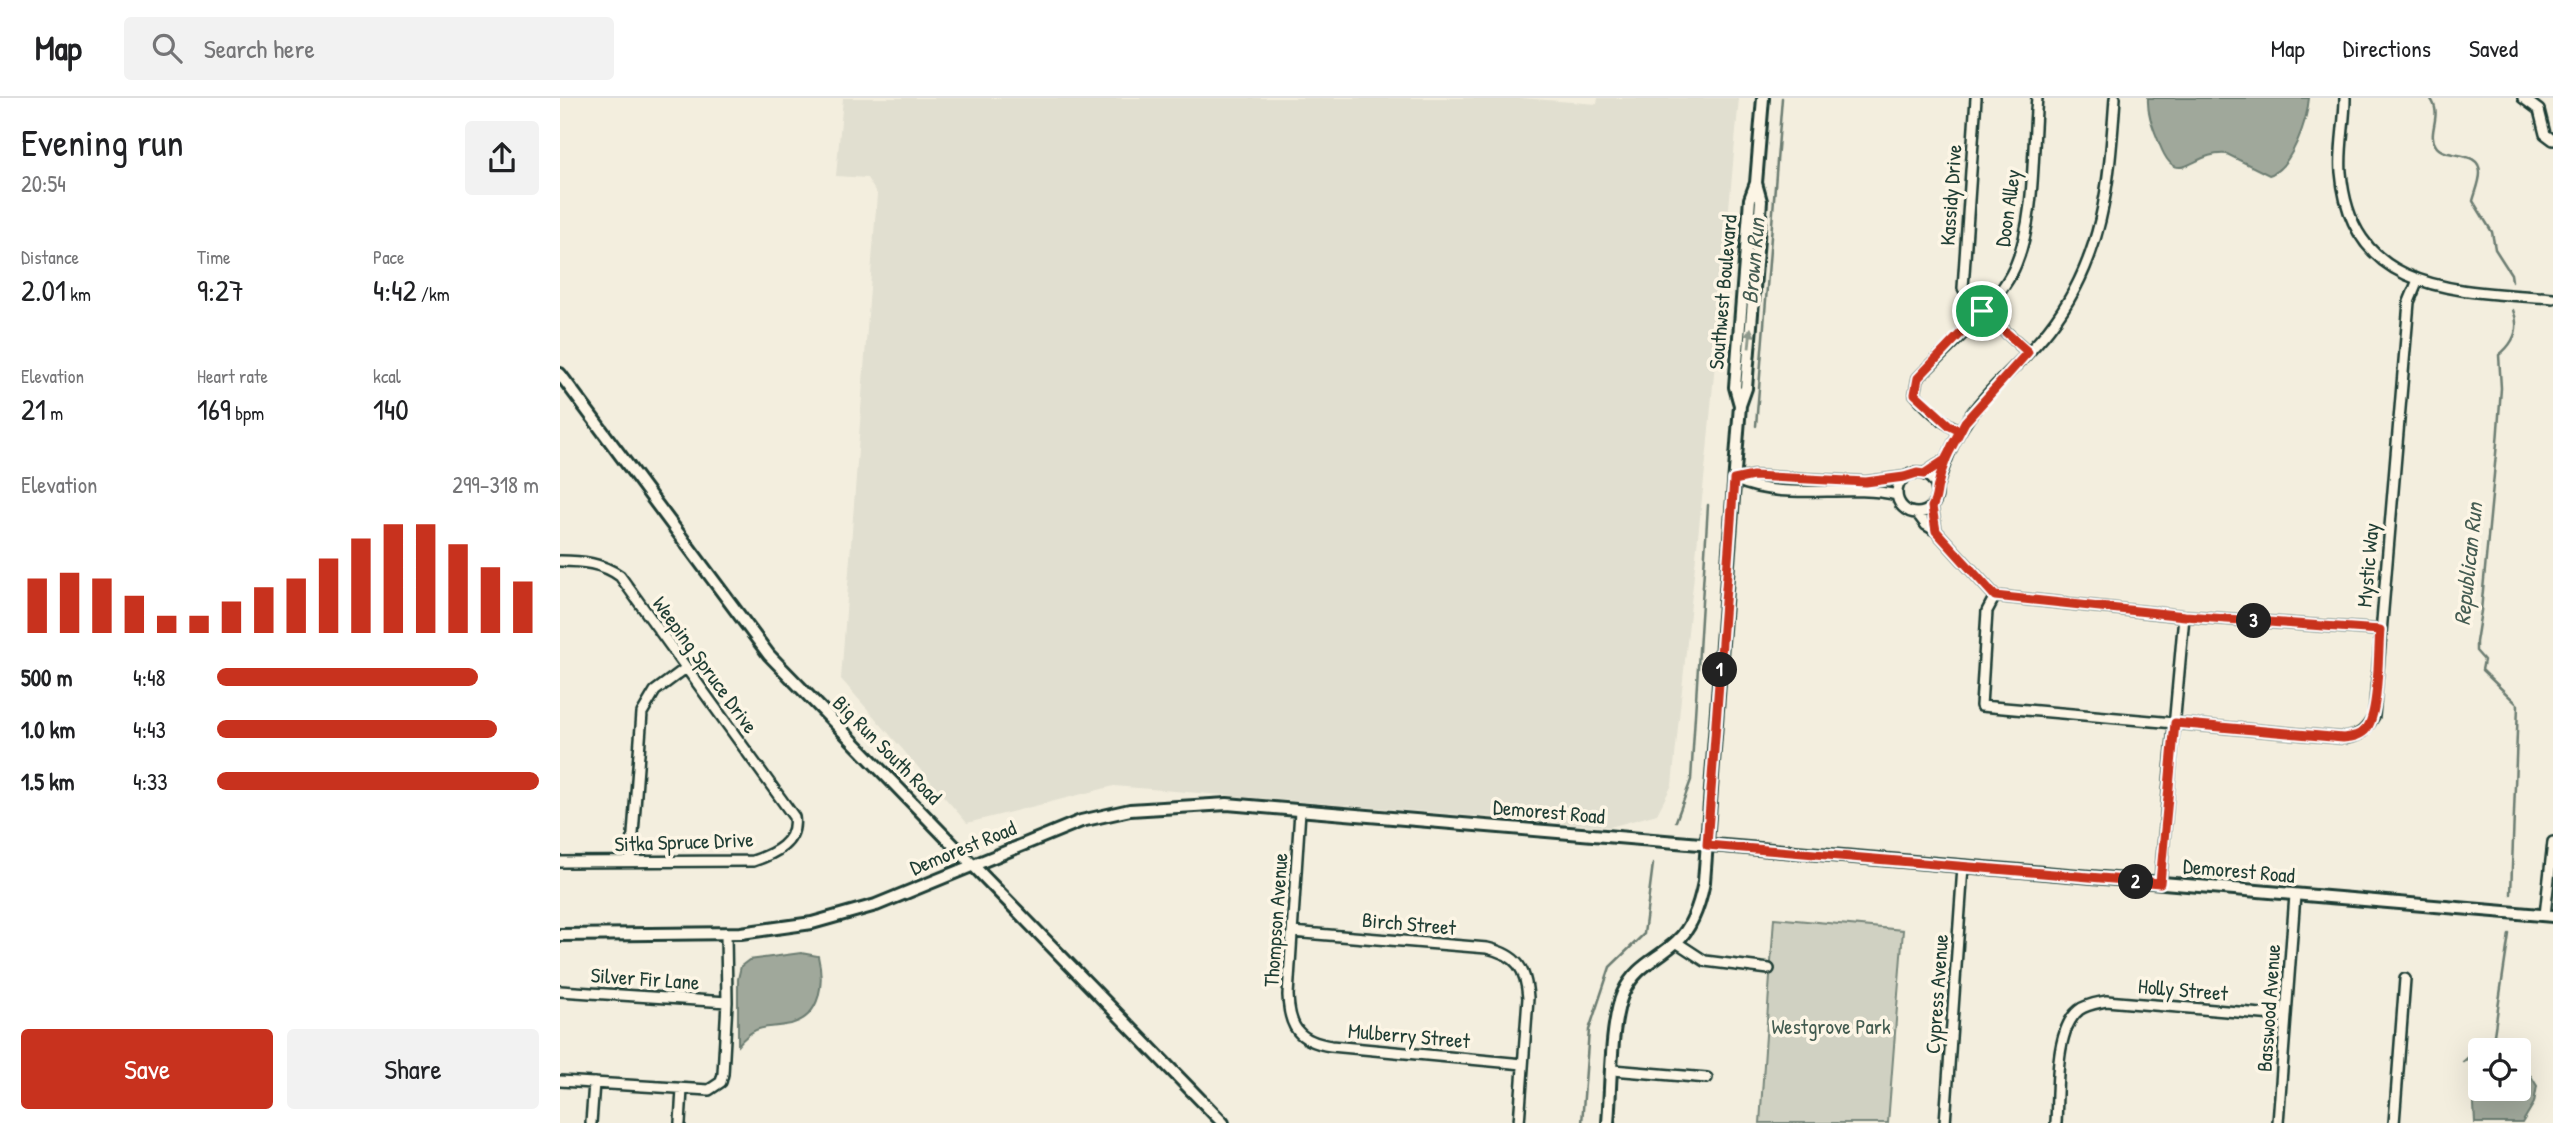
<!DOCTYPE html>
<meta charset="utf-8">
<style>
:root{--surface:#fff;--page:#f2f2f2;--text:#202124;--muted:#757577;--line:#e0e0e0;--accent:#c8321e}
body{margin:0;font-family:"Patrick Hand",sans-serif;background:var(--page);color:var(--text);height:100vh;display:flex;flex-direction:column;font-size:26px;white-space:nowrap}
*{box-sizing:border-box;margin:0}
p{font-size:23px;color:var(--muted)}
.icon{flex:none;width:38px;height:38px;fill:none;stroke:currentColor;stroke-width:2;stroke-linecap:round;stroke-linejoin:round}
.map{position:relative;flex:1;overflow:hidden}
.panel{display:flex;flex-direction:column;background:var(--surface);width:560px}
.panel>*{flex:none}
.controls{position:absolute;left:1908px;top:940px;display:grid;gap:14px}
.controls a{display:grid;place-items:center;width:63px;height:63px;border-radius:7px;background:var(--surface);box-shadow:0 7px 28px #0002;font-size:35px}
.pin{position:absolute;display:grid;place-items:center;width:60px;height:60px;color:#fff;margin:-30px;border:4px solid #fff;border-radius:50%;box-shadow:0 2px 7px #0007}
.km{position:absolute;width:35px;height:35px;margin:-18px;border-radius:50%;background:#222;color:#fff;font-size:19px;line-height:35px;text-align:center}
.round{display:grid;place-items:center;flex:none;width:74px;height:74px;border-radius:7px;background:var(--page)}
.overview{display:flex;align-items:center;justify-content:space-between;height:119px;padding:0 21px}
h1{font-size:38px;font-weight:600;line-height:52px}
.stats{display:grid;grid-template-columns:repeat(3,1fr);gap:10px;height:119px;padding:7px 21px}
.stats div{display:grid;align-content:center}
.stats b{font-size:30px;font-weight:600}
.stats small{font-size:19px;font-weight:400}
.stats p{font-size:19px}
.chart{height:196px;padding:14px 21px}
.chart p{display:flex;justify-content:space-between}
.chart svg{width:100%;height:126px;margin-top:7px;stroke:var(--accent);stroke-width:6}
.action{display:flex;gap:14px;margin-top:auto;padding:14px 21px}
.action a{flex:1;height:80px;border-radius:7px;background:var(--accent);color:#fff;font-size:28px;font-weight:600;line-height:80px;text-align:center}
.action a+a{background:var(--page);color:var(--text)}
ul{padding:0 21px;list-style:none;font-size:23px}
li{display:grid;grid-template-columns:112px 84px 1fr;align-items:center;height:52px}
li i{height:18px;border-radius:9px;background:var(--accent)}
header{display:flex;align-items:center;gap:42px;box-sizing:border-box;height:98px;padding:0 35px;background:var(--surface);border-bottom:2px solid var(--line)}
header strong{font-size:33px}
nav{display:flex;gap:38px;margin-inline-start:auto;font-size:24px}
.search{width:490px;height:63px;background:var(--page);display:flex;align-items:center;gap:18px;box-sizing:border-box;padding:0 24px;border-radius:7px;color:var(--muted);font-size:26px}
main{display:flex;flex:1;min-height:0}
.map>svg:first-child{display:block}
.built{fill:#e1dfd0}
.green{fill:#d0d1c2;stroke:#78877b;stroke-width:2}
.water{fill:#a0a89b;stroke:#6c7d72;stroke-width:2}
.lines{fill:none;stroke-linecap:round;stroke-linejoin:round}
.stream{stroke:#6c7d72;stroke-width:2.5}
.minor-casing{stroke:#1f3d34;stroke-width:14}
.tertiary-casing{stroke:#1f3d34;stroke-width:16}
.minor{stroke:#fcf5e5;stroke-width:9}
.tertiary{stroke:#fcf5e5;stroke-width:10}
.oneway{fill:#8e998c}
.route-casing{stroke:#fff;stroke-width:14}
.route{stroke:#c8321e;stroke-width:9}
.labels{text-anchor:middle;stroke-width:7;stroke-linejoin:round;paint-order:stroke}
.street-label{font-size:21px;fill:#1f3d34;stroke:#fcf5e5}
.park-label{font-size:21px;fill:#425b50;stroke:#fcf5e5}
.water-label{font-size:23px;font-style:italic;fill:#465d53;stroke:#fcf5e5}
</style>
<header>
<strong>Map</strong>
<div class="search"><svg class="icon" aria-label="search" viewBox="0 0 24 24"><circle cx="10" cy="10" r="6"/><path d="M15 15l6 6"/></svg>Search here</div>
<nav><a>Map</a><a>Directions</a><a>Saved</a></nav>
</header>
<main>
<section class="panel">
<div class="overview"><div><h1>Evening run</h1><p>20:54</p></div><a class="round"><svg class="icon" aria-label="share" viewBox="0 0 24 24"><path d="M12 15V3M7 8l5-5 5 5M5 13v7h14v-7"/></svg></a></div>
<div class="stats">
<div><p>Distance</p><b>2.01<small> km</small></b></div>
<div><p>Time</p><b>9:27</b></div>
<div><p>Pace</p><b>4:42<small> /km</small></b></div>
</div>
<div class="stats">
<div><p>Elevation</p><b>21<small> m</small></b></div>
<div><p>Heart rate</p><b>169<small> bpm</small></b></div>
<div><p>kcal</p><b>140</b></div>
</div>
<div class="chart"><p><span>Elevation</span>299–318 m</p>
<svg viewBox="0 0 160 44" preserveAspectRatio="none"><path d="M5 44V25M15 44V23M25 44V25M35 44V31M45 44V38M55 44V38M65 44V33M75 44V28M85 44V25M95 44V18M105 44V11M115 44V6M125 44V6M135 44V13M145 44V21M155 44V26"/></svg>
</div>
<ul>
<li><b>500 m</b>4:48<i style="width:81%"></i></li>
<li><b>1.0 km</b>4:43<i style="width:87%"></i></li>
<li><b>1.5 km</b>4:33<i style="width:100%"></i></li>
</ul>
<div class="action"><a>Save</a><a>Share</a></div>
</section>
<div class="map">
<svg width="1993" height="1025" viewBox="0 0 1993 1025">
<rect width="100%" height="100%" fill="#f3eede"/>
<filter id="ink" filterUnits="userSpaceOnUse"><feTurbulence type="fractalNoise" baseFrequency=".0143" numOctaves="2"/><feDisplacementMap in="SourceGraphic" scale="14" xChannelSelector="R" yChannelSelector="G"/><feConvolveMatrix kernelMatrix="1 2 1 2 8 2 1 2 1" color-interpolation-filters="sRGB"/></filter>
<g filter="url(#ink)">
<path class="built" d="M283,0H961L1037,6L1038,0H1179L1147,353L1112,687L1097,716L1050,729L554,688L407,725L281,581L317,96L307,80L276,78Z"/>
<path class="green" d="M1214,820L1343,832L1328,1025H1200Z"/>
<path class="water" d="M1588,0H1749C1747,22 1732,70 1709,77L1667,56C1631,52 1617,96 1598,42C1593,29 1587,15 1588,0Z
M241,855L258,858C264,883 262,918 231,926C204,932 198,924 178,947V881L181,868L189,862Z
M1958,970L1971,978L1977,988L1974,1005L1962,1025H1915L1914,1007L1920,991L1958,990Z"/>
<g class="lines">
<path class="stream" d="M1870,0C1884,17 1866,34 1876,48C1886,62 1920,51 1920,75C1920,84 1915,95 1913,103L1932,134L1935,151L1951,176L1952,183
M1196,328L1222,0
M1116,723L1131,682L1148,407
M1951,796L1958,607L1922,572L1924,562L1916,553V544L1921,513L1937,345L1941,290L1939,257C1954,245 1961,231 1953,212
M1903,964L1934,937L1949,836
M1022,1025L1029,932L1050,869L1084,836L1093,766"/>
<g class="minor-casing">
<path id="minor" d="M1416,0L1403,190L1409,201L1468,254
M1785,0C1785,25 1779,50 1781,74C1791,197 1899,193 1993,200
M1963,0L1979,12L1985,36L1993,42
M1400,333C1383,325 1367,310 1355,296L1358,280C1387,250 1441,204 1456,166C1476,117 1472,52 1477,0
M1337 395a20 20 0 1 1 40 0a20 20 0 1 1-40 0Z
M1364,376L1385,362
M1174,382L1193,378L1306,384L1344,379
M1176,382C1226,404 1285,385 1337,397
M1377,390C1384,367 1391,347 1404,327C1426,291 1463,265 1489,231C1544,161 1549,85 1555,0
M1372,409L1376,433
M1357,415L1366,427L1376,433L1435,498L1624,518L1820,532
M0,463C22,463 42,465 60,478L234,719C238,745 214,756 193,763L0,764
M1435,498L1427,513L1421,608L1783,640C1800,639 1806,632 1814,618L1849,204L1858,182
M740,713L728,897C729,929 738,943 771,948L963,966
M71,763L82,615L95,593L126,570
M1600,785L1624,518
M1985,817L1993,744
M732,834L927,850C957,857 966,870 968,900L959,1025
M1116,844L1145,863L1209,871
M0,893L167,904
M1053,972L1147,980
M0,983L149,992L161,984L163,976L167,904L166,835
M31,1025L34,985
M120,1025L122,991
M1385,1025L1403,769
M1496,1025C1498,994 1494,932 1519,912C1527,906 1537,905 1546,903L1726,918
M1718,1025L1735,797
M1834,1025L1845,881"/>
</g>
<g class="tertiary-casing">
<path id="tertiary" d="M0,276L209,557L663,1025
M1180,307L1175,289L1190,101L1196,85L1203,0
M0,837L181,835L252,825L316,807L521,723L570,712L667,706L1993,818
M1048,1025C1051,991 1050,925 1063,895C1076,867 1097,862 1117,843C1133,829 1140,804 1144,784L1180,307L1186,290L1201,103L1196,85"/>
</g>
<use href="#minor" class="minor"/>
<use href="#tertiary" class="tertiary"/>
</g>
<defs><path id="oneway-solid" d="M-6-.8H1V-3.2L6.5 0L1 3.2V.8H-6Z" transform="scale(1.75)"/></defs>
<use class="oneway" href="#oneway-solid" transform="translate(1190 240) rotate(-85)"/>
</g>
<g class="lines" filter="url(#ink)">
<g class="route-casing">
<path id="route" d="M1422,213L1468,254L1405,324L1385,362L1364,376L1357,375L1344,379L1306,384L1193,378L1174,382L1147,747L1600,785L1615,625L1783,640C1792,639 1801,638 1807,630C1819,614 1818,554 1820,532L1625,518L1435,498L1376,433L1372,409C1377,401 1376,395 1378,387C1382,367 1390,350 1400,333L1390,328L1355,296L1358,280L1422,213"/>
</g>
<use href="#route" class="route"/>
</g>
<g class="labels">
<g class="street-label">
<text transform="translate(1391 97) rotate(-86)" y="7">Kassidy Drive</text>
<text transform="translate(1448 110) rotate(-82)" y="7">Doon Alley</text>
<text transform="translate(1163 194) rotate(-85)" y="7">Southwest Boulevard</text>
<text transform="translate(1808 467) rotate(-85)" y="7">Mystic Way</text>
<text transform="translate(145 567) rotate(54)" y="7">Weeping Spruce Drive</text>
<text transform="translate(327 652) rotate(45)" y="7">Big Run South Road</text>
<text transform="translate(989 714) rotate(5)" y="7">Demorest Road</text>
<text transform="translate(124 744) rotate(-2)" y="7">Sitka Spruce Drive</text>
<text transform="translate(403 750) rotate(-22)" y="7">Demorest Road</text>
<text transform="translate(1679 773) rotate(5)" y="7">Demorest Road</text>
<text transform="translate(716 822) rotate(-86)" y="7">Thompson Avenue</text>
<text transform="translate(849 826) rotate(5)" y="7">Birch Street</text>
<text transform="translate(85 881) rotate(4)" y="7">Silver Fir Lane</text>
<text transform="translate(1623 892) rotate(5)" y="7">Holly Street</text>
<text transform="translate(1377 896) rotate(-86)" y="7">Cypress Avenue</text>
<text transform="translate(1709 910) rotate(-86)" y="7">Basswood Avenue</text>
<text transform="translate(849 938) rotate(5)" y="7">Mulberry Street</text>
</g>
<g class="park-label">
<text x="1271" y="936">Westgrove Park</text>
</g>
<g class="water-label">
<text transform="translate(1193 163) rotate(-85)" y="8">Brown Run</text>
<text transform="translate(1908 466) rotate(-84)" y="8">Republican Run</text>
</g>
</g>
</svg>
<div class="controls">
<a><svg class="icon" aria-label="locate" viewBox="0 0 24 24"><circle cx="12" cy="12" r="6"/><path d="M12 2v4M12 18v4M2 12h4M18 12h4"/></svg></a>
</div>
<div class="pin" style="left:1422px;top:213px;background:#1e9e55"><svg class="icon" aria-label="arrive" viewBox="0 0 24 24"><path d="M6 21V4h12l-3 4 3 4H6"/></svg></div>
<b class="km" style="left:1160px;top:572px">1</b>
<b class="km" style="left:1576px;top:784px">2</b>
<b class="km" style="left:1694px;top:523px">3</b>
</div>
</main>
